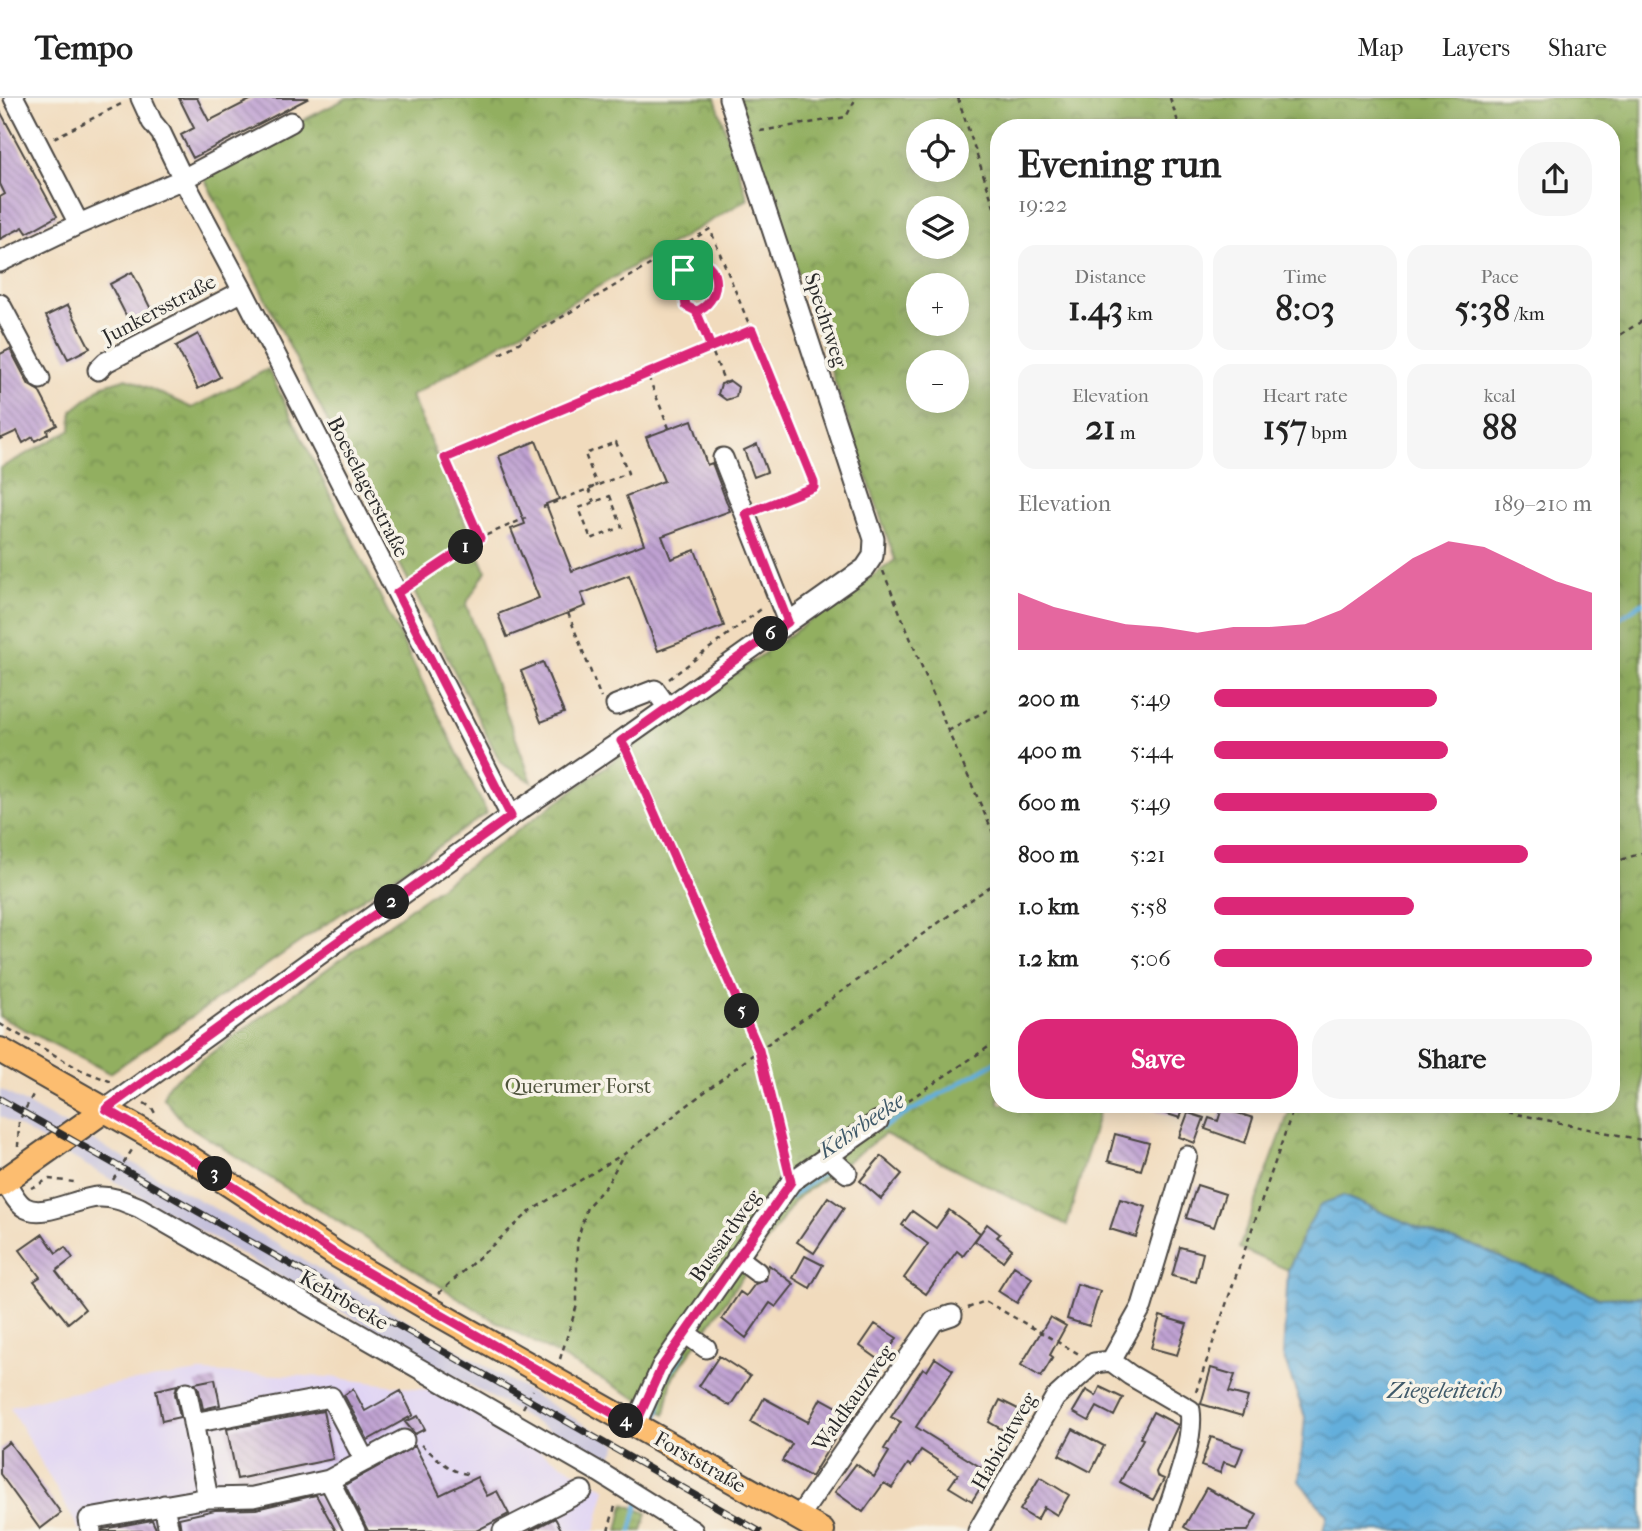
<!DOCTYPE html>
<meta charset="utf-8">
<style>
:root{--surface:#fff;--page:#f6f6f6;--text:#222;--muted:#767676;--line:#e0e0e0;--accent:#db2777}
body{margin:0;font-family:"IM FELL French Canon",serif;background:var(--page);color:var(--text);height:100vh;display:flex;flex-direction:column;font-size:26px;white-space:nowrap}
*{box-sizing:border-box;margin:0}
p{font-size:23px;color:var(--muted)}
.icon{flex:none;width:38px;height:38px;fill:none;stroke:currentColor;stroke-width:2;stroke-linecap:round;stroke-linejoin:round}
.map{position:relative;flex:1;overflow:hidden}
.details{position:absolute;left:990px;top:21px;width:630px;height:994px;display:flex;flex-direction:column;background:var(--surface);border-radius:28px;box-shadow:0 4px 18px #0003}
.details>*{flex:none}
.controls{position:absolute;left:906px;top:21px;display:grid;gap:14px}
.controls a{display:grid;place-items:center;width:63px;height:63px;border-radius:50%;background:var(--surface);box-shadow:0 4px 18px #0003;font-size:35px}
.pin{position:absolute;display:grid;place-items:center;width:60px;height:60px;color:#fff;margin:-30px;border-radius:14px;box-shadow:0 4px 10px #0006}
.km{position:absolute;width:35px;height:35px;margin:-18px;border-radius:50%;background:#222;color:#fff;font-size:19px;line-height:35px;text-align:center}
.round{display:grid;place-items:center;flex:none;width:74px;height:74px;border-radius:28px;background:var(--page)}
.summary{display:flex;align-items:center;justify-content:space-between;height:119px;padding:0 28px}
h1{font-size:38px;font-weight:700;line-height:52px}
.metrics{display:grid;grid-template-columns:repeat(3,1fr);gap:10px;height:119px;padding:7px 28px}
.metrics div{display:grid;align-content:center;border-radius:18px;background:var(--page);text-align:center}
.metrics b{font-size:35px;font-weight:700}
.metrics small{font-size:19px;font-weight:400}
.metrics p{font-size:19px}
.chart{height:196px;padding:14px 28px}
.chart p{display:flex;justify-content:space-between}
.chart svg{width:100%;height:126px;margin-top:7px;fill:var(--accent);opacity:.7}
.primary-button{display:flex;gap:14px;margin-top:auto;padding:14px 28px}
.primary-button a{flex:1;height:80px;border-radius:28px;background:var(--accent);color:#fff;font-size:28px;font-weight:700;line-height:80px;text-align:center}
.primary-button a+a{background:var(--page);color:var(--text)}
ul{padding:0 28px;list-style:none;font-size:23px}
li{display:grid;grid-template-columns:112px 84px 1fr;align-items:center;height:52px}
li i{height:18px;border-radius:9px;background:var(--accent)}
header{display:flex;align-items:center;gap:42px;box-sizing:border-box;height:98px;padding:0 35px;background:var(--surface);border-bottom:2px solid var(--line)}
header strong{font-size:33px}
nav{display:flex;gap:38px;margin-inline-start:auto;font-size:24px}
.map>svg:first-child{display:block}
.built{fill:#e0d4f4}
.industrial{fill:#c4c0db}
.forest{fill:url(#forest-crowns);stroke:#5e6d46;stroke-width:2;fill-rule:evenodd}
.water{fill:url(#water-waves);stroke:#486d84;stroke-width:2}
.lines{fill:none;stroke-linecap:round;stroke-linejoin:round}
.stream{stroke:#64afdc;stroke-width:4.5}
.building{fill:url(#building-back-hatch)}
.minor-casing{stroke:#494541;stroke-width:23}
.major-casing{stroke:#494541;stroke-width:28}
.path{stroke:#494541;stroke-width:2.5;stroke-dasharray:5 5;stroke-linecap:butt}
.minor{stroke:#fff;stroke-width:19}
.major{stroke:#fcbd6f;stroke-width:24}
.rail-casing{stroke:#2b2b2b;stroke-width:7}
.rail{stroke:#f7f3e8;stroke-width:4.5;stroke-dasharray:13;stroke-linecap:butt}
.route-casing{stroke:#fff;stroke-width:14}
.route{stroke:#db2777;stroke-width:9}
.labels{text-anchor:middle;stroke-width:7;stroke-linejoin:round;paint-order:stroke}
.street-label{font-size:21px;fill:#2b2b2b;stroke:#f7f3e8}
.park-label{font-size:21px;fill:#4e533c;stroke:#f7f3e8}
.water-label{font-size:23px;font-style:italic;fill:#3f5969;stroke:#f7f3e8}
</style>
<header>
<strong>Tempo</strong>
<nav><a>Map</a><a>Layers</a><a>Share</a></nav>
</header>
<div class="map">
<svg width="1642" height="1433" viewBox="0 0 1642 1433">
<defs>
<pattern id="forest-crowns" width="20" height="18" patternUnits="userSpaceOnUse" patternTransform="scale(1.75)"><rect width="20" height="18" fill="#92af61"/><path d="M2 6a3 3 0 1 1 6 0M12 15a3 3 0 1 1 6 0" fill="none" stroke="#778f50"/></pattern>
<pattern id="water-waves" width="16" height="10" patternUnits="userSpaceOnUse" patternTransform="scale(1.75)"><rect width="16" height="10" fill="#64afdc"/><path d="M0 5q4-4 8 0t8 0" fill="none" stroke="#538fb3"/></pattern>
<pattern id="building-back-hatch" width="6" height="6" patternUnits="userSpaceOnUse" patternTransform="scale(1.75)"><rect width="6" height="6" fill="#bfa1d2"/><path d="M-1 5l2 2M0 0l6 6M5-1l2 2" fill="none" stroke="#9b83ab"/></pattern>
</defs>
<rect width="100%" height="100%" fill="#f7f3e8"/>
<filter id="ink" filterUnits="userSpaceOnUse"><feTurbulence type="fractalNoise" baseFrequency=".0143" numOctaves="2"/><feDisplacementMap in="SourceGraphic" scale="14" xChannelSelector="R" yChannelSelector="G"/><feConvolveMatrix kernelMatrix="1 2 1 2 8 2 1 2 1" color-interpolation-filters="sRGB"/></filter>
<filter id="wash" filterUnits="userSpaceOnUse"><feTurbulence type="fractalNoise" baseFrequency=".00686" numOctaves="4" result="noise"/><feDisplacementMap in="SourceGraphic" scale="28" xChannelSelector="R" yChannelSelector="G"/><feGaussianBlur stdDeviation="1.57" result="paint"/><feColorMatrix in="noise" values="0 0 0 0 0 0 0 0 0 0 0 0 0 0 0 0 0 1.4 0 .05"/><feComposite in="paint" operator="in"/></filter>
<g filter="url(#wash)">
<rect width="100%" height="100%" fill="#f1dbbd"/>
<path class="built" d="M200,1274L330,1279L434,1293L606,1391L595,1433H80L10,1309L49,1299L121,1285Z"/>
<path class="industrial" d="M0,991L246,1128L618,1346L608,1366L0,1018Z"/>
<path class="forest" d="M347,0H715L748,101L411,298L486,473L466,506L532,684L501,665L201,74Z
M739,0H1642V1199L1598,1200L1554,1178L1511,1165L1483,1151L1438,1138L1343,1098L1306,1131L1288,1172L1239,1150L1292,1006H1612V30H999V1006H1101L1067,1127L885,1036L797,1100L672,1281L665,1316L490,1220L184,1025L163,999L169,986L627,653L895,462ZM919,33H957V72H919ZM919,110H957V149H919ZM919,187H957V226H919ZM919,264H957V303H919Z
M268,271L487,715L110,975L0,919V370L71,332L72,313L104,287L127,280L192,310Z
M624,1406L647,1415L642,1433H618Z"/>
<path class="water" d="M695,173L706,180L705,184L691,206L689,203L688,178Z
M1343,1098L1438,1138L1483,1151L1511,1165L1554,1178L1598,1200L1642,1199V1433H1323L1327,1417L1299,1383L1305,1319L1283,1257L1288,1172L1306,1131L1321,1106Z"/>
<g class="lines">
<path class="stream" d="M1612,526L1642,505
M882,1030L999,962
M790,1100L830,1069
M667,1279L684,1254
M657,1321L663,1286
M631,1433L638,1406"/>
</g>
<g id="blocks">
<path class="building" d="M179,0H197L209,23L254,0H309L193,60L181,37L194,30Z
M0,13L57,118L27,135L23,129L0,141V99L5,96L0,86Z
M132,174L154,217L132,229L110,186Z
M68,207L90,250L68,261L46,218Z
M198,236L220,279L198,291L176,248Z
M10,251L29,287L39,293L57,327L47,332L48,336L35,343L33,339L23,345L17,333L0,341V256Z
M730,283L738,289L736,299L726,302L718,296L721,286Z
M692,322L707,367L712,365L730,413L662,438L671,461L695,452L724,528L658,553L629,477L581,496L586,508L507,539L498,516L539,500L511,431L525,426L499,358L536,343L559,401L546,406L572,473L644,446L626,398L664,383L646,339Z
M757,346L767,374L754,379L744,352Z
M543,564L564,615L541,624L521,573Z
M1146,1006H1185L1180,1020L1145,1009Z
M1222,1010L1253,1020L1245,1045L1205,1031L1209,1020L1218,1023Z
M1188,1015L1204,1020L1195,1045L1179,1039Z
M1115,1036L1149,1045L1141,1072L1108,1063Z
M881,1058L902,1076L881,1101L860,1083Z
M1197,1087L1225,1096L1214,1129L1186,1120Z
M828,1099L844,1110L814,1155L797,1144Z
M1120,1101L1146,1109L1136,1139L1110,1131Z
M949,1112L980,1135L963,1158L957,1153L926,1196L904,1180L928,1146L902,1127L912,1113L936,1130Z
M987,1126L1000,1136L997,1139L1012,1151L1003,1163L975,1143Z
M43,1136L56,1155L65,1149L73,1160L56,1173L85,1211L68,1225L34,1183L40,1179L20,1152Z
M1180,1149L1203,1155L1196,1184L1172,1178Z
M805,1158L823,1167L810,1190L793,1180Z
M769,1167L794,1186L776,1209L770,1205L746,1240L722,1221L740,1194L746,1198L755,1186L766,1182Z
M1014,1168L1032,1180L1017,1205L998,1193Z
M1077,1186L1100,1193L1089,1228L1067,1221Z
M1160,1218L1187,1226L1177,1257L1151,1250Z
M1050,1219L1066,1228L1050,1257L1053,1259L1041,1279L1021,1267Z
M875,1226L897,1240L881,1263L860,1248Z
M719,1258L750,1278L730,1308L699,1288Z
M935,1260L953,1272L916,1329L990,1375L972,1403L949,1389L958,1376L921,1352L911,1368L908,1366L892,1390L884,1385L863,1414L835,1394L856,1366L874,1379L889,1354L884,1351L901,1324L891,1319L923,1270L927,1273Z
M1211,1270L1235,1277L1229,1294L1248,1299L1242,1318L1201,1306Z
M215,1281L220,1307L203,1311L199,1292L195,1285Z
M177,1287L175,1296L180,1319L162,1323L156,1292Z
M1100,1289L1123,1300L1114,1318L1097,1309L1089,1323L1073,1314L1086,1292L1096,1298Z
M353,1291L365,1313L401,1293L413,1317L368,1342L344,1297Z
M764,1300L808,1324L821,1300L854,1318L843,1334L840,1332L811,1379L782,1363L792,1346L751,1324Z
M1000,1302L1024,1314L1012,1337L989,1324Z
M323,1313L333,1361L237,1381L227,1331Z
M1153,1314L1178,1327L1156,1374L1157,1378L1164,1381L1153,1402L1120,1384L1143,1341L1140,1340Z
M418,1318L425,1331L415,1336L405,1324Z
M1073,1331L1104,1348L1091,1374L1059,1357Z
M1211,1339L1243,1350L1236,1368L1224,1364L1220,1375L1201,1368Z
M9,1344L61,1415L40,1431L0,1376V1351Z
M415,1348L440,1397L477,1379L487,1398L497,1393L509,1416L476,1433H368L345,1387Z
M1040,1379L1069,1397L1057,1417L1044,1409L1037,1422L1020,1412Z
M1206,1390L1257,1417L1248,1433H1191L1184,1429Z
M316,1397L336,1433H181L179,1420L215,1412L256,1411Z
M555,1420L562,1433H530Z
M152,1422L157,1433H103V1431Z"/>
</g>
</g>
<g filter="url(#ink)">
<use href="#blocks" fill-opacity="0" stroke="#494541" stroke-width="2"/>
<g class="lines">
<g class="minor-casing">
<path id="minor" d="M14,0L79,126
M141,0L152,24L161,35L183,81L243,193L511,718
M0,164L79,126L183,81L291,24
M0,206L40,281
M98,272L106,264L243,193
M723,360L788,524
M616,607L655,592L668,610
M106,1011L511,718L621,643L865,470L873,458L874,441L729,0
M829,1059L847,1075
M5,1083C10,1091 16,1104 24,1109C42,1121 77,1100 98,1099C113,1098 126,1104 140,1110L599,1374L693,1433
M737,1159L757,1174
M685,1235L706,1250
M1111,1263L1130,1277L1190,1312C1195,1345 1171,1400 1161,1433
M187,1294L208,1400
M193,1325L331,1299L365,1363
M635,1328L662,1268L791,1084L878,1023
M329,1382L404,1342
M164,1407L169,1433
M798,1420L934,1223L952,1217
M91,1433L89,1421L208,1400L253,1399L329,1382L355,1433
M503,1433L582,1393
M978,1433L1055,1300L1094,1265L1111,1263L1142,1208L1187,1058"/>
</g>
<g class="major-casing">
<path id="major" d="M0,952L188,1059L337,1157L428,1210L822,1433
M0,1086L106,1011"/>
</g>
<path class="path" d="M958,0L999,124
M1170,0L1180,30
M760,33L846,19L856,0
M54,40L123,5
M696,213L710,205C718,189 717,167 697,161C678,168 679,191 686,208L696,213L725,285
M1612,242L1642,223
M500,256L710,131L814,385V389L762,410
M669,330L648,278L752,232
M589,391L594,404
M610,398L622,429L591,441L579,410Z
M543,409L628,375L616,344L585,356L597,388
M480,440L445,361L648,278
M883,473L948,633L999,748
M411,486L480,440L526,420
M568,515L601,600
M669,581L764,509
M948,633L999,606
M630,659L759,952L787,1066
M1612,765L1642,755
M0,926L81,972L112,984
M144,1005L152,1010L156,1017
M1469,1006L1642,1042
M892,1013L999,942
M18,1049L19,1023L35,993
M113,1082L132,1052
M31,1090L49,1081L74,1084
M439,1195L532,1112L620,1058
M968,1210L985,1203L1079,1256
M560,1261L577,1207V1144L587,1109L607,1087L623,1057L759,952L999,782
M1196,1294L1295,1006
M523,1310L533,1292
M421,1347C436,1358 452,1377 471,1376
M608,1433L616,1405"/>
<use href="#minor" class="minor"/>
<use href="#major" class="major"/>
<g class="rail-casing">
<path id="rail" d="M0,1001L759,1433"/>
</g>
<use href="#rail" class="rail"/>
</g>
</g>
<g class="lines" filter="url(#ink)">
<g class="route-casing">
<path id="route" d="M683,172L681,177L686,208L696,213L711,249L445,360L480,440L397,495L511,718L106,1011L188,1059L337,1157L635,1328L662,1268L791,1084L759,952L627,653L621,643L788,524L746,416L814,389V385L752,232L711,249L696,213C720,205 724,168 697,161L687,166L683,172"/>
</g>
<use href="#route" class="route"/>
</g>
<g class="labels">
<g class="street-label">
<text transform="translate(159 211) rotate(-28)" y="7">Junkersstraße</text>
<text transform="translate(826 222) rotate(72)" y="7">Spechtweg</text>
<text transform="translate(368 389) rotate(63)" y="7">Boeselagerstraße</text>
<text transform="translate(725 1138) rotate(-55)" y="7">Bussardweg</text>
<text transform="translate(344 1202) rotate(30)" y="7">Kehrbeeke</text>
<text transform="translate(853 1300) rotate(-55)" y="7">Waldkauzweg</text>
<text transform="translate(1004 1343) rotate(-60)" y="7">Habichtweg</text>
<text transform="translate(700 1364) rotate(30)" y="7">Forststraße</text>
</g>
<g class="park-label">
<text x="578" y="995">Querumer Forst</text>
</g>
<g class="water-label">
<text transform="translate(861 1027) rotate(-34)" y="8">Kehrbeeke</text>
<text x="1445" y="1300">Ziegeleiteich</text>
</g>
</g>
</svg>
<div class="controls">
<a><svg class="icon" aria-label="locate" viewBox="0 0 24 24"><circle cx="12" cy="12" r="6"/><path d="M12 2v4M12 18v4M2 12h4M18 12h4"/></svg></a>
<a><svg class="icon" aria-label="layers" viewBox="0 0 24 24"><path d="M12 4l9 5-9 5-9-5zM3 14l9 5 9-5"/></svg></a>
<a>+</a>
<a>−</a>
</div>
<div class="pin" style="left:683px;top:172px;background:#1e9e55"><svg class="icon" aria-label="arrive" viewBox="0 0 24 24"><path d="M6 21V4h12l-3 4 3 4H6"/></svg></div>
<b class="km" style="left:466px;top:449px">1</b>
<b class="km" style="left:392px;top:804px">2</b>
<b class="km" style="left:215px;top:1076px">3</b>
<b class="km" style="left:626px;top:1323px">4</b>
<b class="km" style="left:742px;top:913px">5</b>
<b class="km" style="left:771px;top:536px">6</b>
<section class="details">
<div class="summary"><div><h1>Evening run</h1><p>19:22</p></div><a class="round"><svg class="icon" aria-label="share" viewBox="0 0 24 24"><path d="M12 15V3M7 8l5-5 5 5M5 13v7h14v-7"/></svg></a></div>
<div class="metrics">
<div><p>Distance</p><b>1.43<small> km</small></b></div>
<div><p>Time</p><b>8:03</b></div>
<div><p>Pace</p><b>5:38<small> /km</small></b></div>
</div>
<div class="metrics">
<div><p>Elevation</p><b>21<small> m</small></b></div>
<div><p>Heart rate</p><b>157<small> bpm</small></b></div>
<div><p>kcal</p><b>88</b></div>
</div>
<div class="chart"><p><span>Elevation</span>189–210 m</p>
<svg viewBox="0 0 160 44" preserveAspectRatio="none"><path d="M0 44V24L10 29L20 32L30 35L40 36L50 38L60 36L70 36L80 35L90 30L100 21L110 12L120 6L130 8L140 14L150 20L160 24V44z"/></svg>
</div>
<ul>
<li><b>200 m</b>5:49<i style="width:59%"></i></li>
<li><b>400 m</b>5:44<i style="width:62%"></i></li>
<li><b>600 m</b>5:49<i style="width:59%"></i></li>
<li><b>800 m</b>5:21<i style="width:83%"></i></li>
<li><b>1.0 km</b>5:58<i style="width:53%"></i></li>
<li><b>1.2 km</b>5:06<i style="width:100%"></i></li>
</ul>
<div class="primary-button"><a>Save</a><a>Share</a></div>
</section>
</div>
